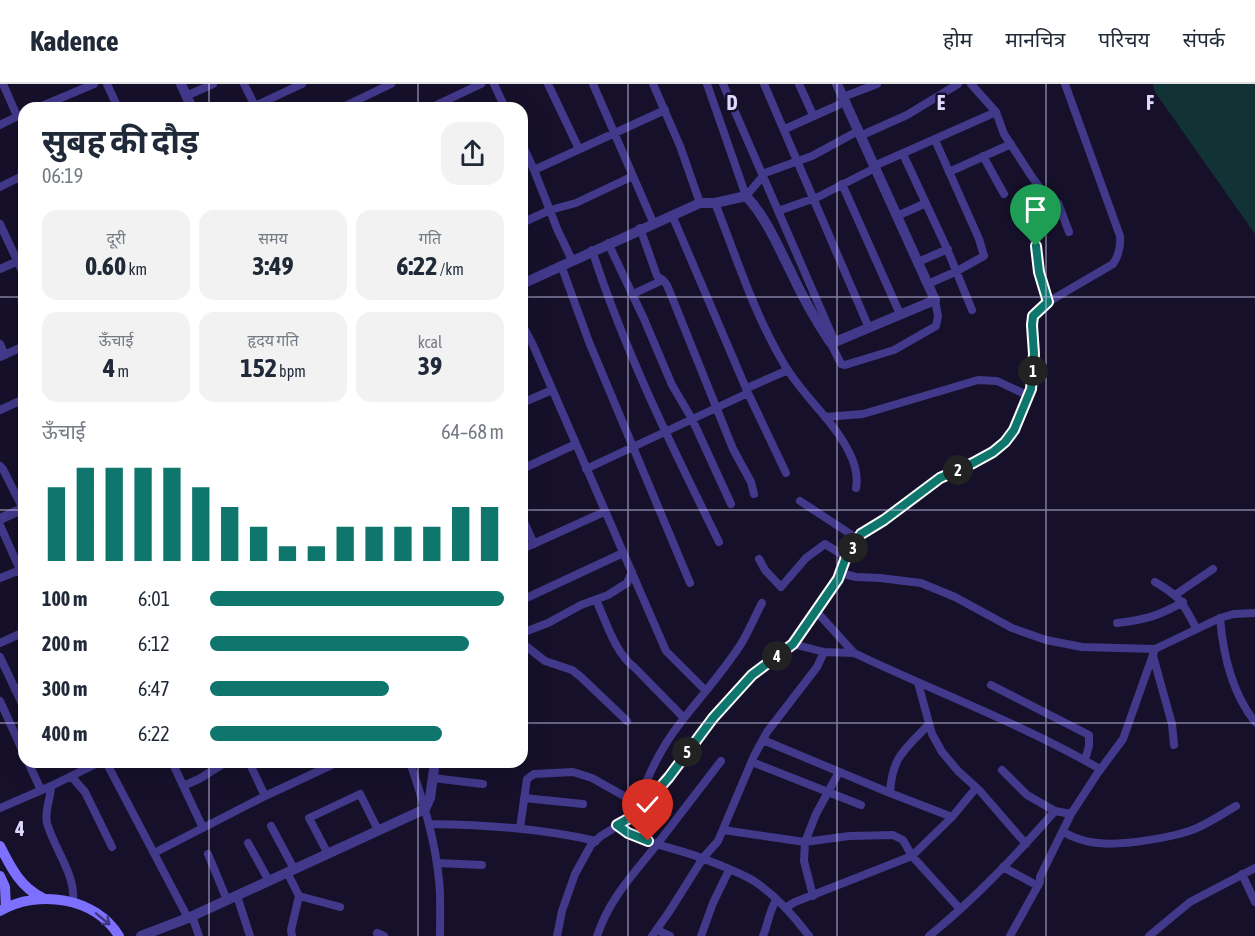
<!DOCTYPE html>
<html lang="hi">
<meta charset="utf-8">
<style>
:root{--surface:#fff;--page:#f2f2f3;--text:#1f2937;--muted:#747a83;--line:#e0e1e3;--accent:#0f766e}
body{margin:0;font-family:"Asap Condensed","Noto Sans Devanagari",sans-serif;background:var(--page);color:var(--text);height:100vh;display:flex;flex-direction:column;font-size:22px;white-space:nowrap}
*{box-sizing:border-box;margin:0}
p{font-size:20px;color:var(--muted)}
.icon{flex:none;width:33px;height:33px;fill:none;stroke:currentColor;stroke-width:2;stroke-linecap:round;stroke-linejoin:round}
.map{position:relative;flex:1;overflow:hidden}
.panel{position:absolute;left:18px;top:18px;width:510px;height:666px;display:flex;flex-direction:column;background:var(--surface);border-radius:18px;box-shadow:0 6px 24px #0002}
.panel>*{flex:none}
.pin{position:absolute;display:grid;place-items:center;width:51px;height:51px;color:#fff;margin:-62px -26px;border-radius:50% 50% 50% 0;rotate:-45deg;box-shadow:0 0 6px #0007}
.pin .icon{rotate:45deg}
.km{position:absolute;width:30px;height:30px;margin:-15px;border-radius:50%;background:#222;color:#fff;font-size:16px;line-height:30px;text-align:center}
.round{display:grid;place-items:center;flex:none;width:63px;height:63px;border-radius:18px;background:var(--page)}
.summary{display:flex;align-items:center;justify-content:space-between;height:102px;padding:0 24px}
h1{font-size:33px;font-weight:700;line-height:45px}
.metrics{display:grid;grid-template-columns:repeat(3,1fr);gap:9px;height:102px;padding:6px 24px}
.metrics div{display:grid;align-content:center;border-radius:15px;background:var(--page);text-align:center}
.metrics b{font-size:26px;font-weight:700}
.metrics small{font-size:16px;font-weight:400}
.metrics p{font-size:16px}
.chart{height:168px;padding:12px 24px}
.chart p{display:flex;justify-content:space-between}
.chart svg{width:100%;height:108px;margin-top:6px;stroke:var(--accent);stroke-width:6}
ul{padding:0 24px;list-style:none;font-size:20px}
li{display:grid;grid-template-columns:96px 72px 1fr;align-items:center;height:45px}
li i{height:15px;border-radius:8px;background:var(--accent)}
header{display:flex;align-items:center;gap:36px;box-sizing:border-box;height:84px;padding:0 30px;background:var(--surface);border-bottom:2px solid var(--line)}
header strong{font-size:28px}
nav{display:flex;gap:33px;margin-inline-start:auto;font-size:21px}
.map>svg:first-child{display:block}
.green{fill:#123335}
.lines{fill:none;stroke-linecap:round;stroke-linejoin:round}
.minor{stroke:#42398b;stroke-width:8}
.tertiary{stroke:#42398b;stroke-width:10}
.secondary{stroke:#7e70ff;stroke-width:10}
.oneway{stroke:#403680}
.route-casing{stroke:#fff;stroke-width:12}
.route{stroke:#0f766e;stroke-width:8}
.grid{fill:none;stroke:#e0d9ff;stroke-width:1.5;stroke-opacity:0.55}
.grid-label{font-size:20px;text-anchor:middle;font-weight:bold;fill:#e0d9ff;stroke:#16102b;stroke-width:5;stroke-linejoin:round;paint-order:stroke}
</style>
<header>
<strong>Kadence</strong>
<nav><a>होम</a><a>मानचित्र</a><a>परिचय</a><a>संपर्क</a></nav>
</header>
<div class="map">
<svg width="1255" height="852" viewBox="0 0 1255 852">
<rect width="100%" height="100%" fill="#16102b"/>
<path class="green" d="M1153,0H1255V150L1155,8Z"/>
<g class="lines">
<path class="minor" d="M3,0L17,32
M107,0L118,24
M244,0L256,24
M494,0L505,24
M548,0L579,65
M593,0L653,138
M653,0L680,62L700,119
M707,0L746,112
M723,0L835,258
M764,0L869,244
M799,0L813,31
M971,0L996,28
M186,12L213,0
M843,13L877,0
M255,22L302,0
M37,24L94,0
M341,24L391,0
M430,24L481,0
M0,41L24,29
M785,45L845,18
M860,52L907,31L958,0
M522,60L534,86L665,26
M903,70L948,167L972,226
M983,72L1004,110
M874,82L996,28L1004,50L1032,93L1040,104L1058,119L1069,148
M534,86L558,147L572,176
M949,88L1011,60
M762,90L812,72L858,47
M842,100L900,230
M0,103L24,91
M746,112L763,92
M715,119C736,172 754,230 784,280C795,299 812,317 826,334C841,352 861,380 856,404
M778,127L818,113L875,84
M897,132L926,119
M522,139L550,126L576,119L633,92
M0,140L24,191
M640,144L657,192L663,196
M608,159L644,235L672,301L692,335L731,420
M592,166C625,268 672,363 719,458
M918,178L948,165
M561,181L589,258L690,499
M0,185L18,177
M928,200L957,187L984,172L979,155L935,56
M633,210L663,196L667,201L733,365L751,398L754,410
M1048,218L1113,180C1119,171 1121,163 1120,152L1065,0
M522,240L533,261L666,567L706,607
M830,258L841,280L845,281L894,266L936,242L938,232L935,216
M0,260L5,271
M0,273L24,262
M747,304L788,286
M748,309L786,389
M522,319L552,306
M0,326L24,315
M825,333L863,330L978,296L997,297L1029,312
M0,382L3,385L23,425
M522,385L576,360
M586,385L748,309L672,131
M800,417L858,455
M522,433L534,460
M0,441L24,495
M522,465L604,428
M759,475L765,486L781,503L806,474L825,460L846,473
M840,489L856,493L880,494L921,499L955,513L1012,544L1046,556L1082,563L1155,565L1220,534L1234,530L1255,529
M0,494L20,486
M1155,498C1180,512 1183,519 1196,544
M1175,511L1213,485
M522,516L623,469
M596,516C606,537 615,569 634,583L684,634
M1220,534C1223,570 1232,609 1255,638
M1117,539C1144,536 1159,532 1183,518
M522,549L548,539L581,521L608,511L627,499L632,488
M0,559L24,548
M522,559L545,577L572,586L581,593L627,637
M793,560L824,568L854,569L816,527
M854,569C936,608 1022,640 1100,685
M1153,572L1172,640L1174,661
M0,573L24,624
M918,599L932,650L942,668L958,687L980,707L1026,760
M991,601L1089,651V662L1085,676
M15,606L24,602
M0,617L24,670
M763,656L890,709L952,733L976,704
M28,678L41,706
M106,678L188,834
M172,678L203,744
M249,678L265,712
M410,678C423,717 435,755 439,796C441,814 440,834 440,852
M752,678L861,721
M1002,686L1027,711L1055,727
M71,692L85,708L112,763
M433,694L483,700
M51,702C51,714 44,727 47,739C55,767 76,790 73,819
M183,702L199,695L226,678
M890,709C892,672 905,666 929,640
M524,714L583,720
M638,720C648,690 662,662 681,638C701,612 723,588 741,560C749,547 755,532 762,519
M0,724L51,702L100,678
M429,740C486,741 540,744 596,757
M617,741C641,759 671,763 699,773C715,779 739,788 754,797C775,811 794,832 809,852
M271,742L294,785
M520,744L527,695L534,690L573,688L592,694L640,721
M723,746L805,758L816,730L839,688
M1063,748C1074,754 1085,758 1098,759C1121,762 1179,753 1199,743C1212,737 1224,729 1236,722
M248,759L269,797
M154,769L265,712L338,678
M208,770L227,816
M328,770L309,734L360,710L378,746
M437,779L482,781
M1003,783L1038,802
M287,788L299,812L291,846L292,852
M1242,790L1255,818
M237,812L250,852
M299,812L340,823
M813,812L804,777L805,758L849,752L893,751L903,756L912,772L960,825
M785,824L795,818L912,772L952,733
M192,832L199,852
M657,846L670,852
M377,849L384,852
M557,852L562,827L575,790L591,761L601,752L637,730L669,693L713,634L752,590L793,560L838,495L846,473L861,450L884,436L940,395L993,368L1014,346L1031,305L1034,270L1032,241L1033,232L1048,218L1039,188L1036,162L1030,144
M597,852C610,813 634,790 658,759C679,732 700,704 721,677
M652,852L669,828L703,774L718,757L754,672L767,648L817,583L824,568
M701,852L713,819L729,786
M763,852C768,840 769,828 776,816
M929,852C975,815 1016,771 1055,727L1071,730L1097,690L1123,655L1155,565
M1010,852L1040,798V793L1071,730
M1149,852L1190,818L1255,784"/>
<path class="tertiary" d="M181,0L192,24
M522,200L700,119H715L746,112C765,132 777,160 789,184C801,210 814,234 830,258H835L935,216L837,0
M0,435L24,424
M141,852L188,834L425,725L430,714L435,678"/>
<path class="secondary" d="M0,762C11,784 21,804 43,814
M0,792L5,803L6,824
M0,827C38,805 95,813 119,852"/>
</g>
<defs><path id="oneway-shaft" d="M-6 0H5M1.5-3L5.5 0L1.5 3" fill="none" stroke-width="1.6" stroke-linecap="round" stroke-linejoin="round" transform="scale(1.5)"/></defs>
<use class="oneway" href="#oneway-shaft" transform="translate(103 835) rotate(39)"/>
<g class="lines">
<g class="route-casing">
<path id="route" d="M648,757L628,749L617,741L637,730L669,693L713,634L752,591L793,560L838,495L846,473L861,450L884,436L940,394L973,379L993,368L1005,358L1014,346L1031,305L1034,270L1032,241L1033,232L1048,218L1039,188L1036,162"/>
</g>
<use href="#route" class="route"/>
</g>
<path class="grid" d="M209,0V24M418,0V24M628,0V852M837,0V852M1046,0V852M0,213H24M522,213H1255M0,426H24M522,426H1255M0,639H24M522,639H1255M209,678V852M418,678V852"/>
<g class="grid-label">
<text x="732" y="26">D</text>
<text x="941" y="26">E</text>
<text x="1150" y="26">F</text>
<text x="20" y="752">4</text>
</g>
</svg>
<div class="pin" style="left:1036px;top:162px;background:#1e9e55"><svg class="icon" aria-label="arrive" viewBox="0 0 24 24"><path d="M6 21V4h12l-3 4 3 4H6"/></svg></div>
<div class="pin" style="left:648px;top:757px;background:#d93025"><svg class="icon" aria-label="check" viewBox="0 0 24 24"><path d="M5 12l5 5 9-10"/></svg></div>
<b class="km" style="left:1033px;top:287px">1</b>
<b class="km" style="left:958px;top:386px">2</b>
<b class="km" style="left:853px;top:464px">3</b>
<b class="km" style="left:777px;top:572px">4</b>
<b class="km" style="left:687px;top:668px">5</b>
<section class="panel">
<div class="summary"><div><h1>सुबह की दौड़</h1><p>06:19</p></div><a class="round"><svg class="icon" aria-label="share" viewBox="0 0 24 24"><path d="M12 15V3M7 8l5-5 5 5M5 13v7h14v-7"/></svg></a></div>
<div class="metrics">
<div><p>दूरी</p><b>0.60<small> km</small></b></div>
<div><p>समय</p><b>3:49</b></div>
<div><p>गति</p><b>6:22<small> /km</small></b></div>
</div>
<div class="metrics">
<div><p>ऊँचाई</p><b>4<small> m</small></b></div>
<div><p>हृदय गति</p><b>152<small> bpm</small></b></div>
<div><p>kcal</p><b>39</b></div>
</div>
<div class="chart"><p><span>ऊँचाई</span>64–68 m</p>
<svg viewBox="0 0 160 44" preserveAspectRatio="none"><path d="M5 44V14M15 44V6M25 44V6M35 44V6M45 44V6M55 44V14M65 44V22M75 44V30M85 44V38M95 44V38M105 44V30M115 44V30M125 44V30M135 44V30M145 44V22M155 44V22"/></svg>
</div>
<ul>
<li><b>100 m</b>6:01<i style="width:100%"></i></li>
<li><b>200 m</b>6:12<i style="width:88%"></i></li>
<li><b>300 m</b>6:47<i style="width:61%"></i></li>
<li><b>400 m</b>6:22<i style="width:79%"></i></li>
</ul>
</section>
</div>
